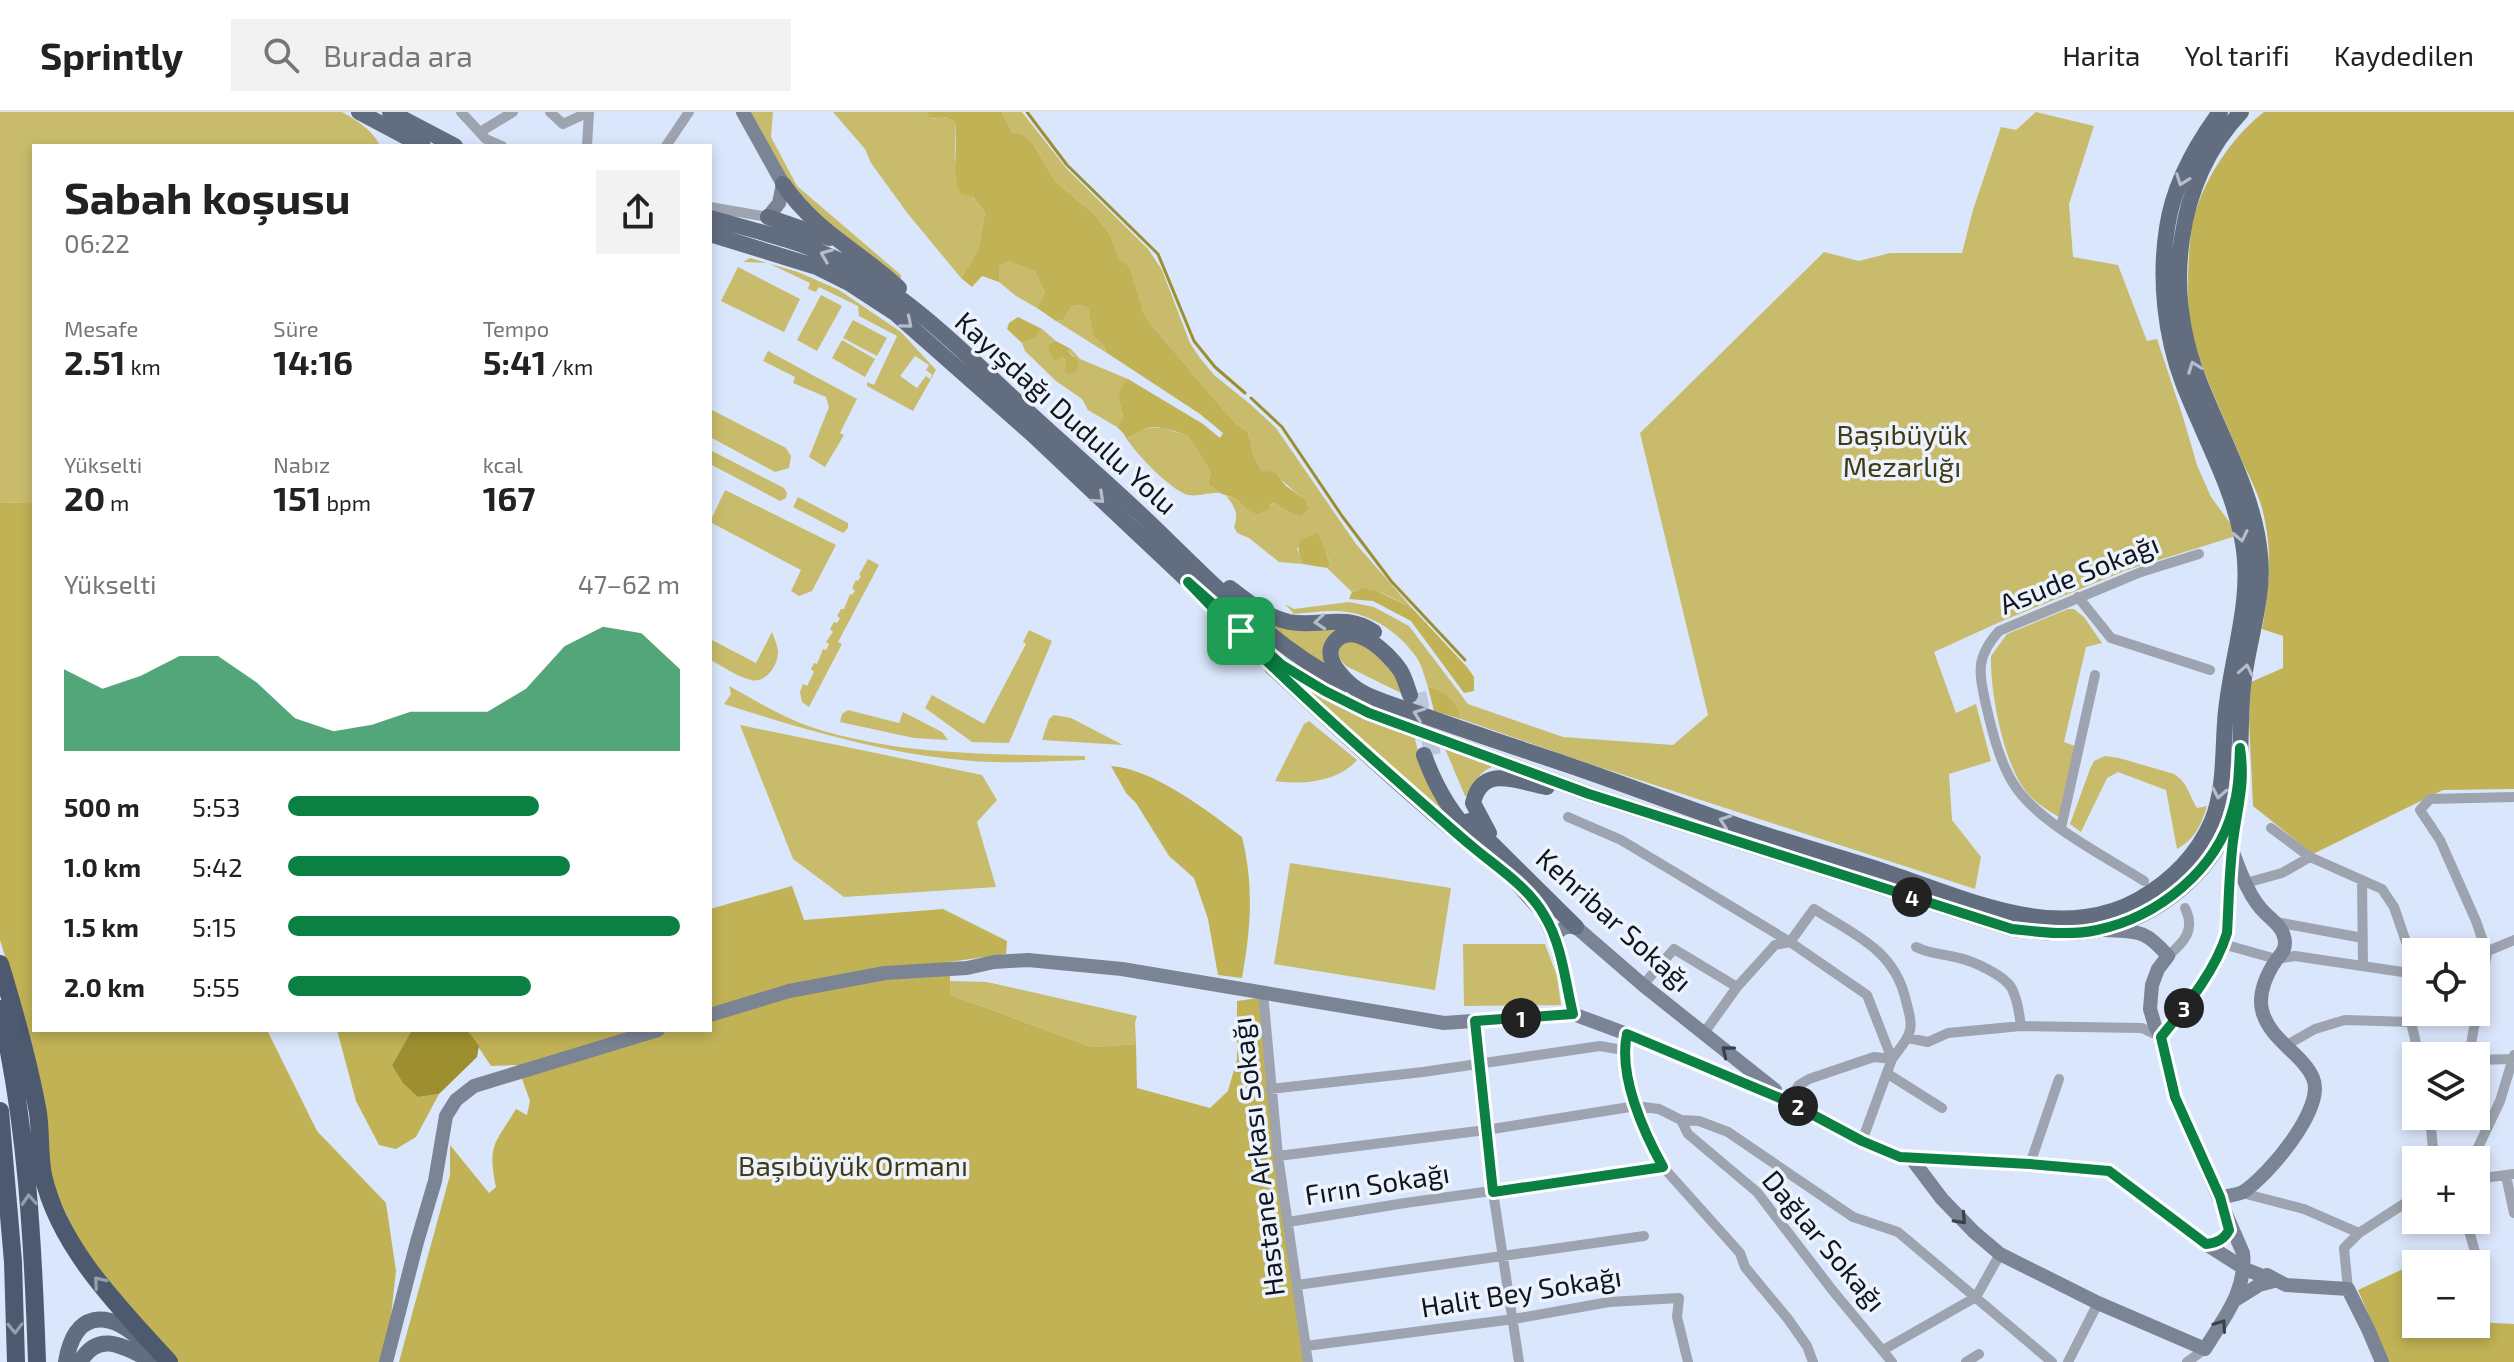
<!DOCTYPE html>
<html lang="tr">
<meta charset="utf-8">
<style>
:root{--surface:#fff;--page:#f2f2f2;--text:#222;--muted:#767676;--line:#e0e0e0;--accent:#0b8043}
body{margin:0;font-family:"Exo 2",sans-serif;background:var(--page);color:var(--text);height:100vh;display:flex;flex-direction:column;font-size:30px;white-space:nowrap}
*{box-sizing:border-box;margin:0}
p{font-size:26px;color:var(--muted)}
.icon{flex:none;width:44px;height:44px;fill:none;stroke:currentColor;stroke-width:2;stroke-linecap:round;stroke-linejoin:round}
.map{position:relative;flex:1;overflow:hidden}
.panel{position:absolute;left:32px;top:32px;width:680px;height:888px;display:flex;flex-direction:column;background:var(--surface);border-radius:0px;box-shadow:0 4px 12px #0003}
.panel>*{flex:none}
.controls{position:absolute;left:2402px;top:826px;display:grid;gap:16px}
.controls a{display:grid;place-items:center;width:88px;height:88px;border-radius:0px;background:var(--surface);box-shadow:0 4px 12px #0003;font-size:40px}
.pin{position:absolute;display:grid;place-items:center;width:68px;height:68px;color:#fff;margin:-34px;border-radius:16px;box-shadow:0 4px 12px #0006}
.km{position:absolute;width:40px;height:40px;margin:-20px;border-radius:50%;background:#222;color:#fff;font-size:22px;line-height:40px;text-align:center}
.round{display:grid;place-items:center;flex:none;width:84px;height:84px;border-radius:0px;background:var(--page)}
.overview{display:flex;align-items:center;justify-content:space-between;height:136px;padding:0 32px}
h1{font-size:44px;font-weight:700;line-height:60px}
.figures{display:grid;grid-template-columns:repeat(3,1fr);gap:12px;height:136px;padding:8px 32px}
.figures div{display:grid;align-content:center}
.figures b{font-size:34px;font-weight:700}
.figures small{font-size:22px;font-weight:400}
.figures p{font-size:22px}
.chart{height:224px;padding:16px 32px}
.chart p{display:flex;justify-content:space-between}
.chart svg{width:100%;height:144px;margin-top:8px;fill:var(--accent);opacity:.7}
ul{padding:0 32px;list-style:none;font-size:26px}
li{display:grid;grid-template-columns:128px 96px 1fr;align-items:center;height:60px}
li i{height:20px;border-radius:10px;background:var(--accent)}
header{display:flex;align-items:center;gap:48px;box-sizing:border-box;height:112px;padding:0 40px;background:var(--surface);border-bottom:2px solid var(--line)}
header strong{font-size:38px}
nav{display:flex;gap:44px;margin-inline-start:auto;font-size:28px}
.search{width:560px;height:72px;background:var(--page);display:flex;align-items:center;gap:20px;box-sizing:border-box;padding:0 28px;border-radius:0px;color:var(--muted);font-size:30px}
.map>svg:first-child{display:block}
.green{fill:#c8bc6c;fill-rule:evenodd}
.forest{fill:#c1b256}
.water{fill:#9d8f30}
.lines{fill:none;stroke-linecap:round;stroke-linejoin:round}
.stream{stroke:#9d8f30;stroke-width:3}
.primary-tunnel{stroke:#bcc7da;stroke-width:16;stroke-dasharray:16 8;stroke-linecap:butt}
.street{stroke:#9da4af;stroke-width:10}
.secondary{stroke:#7a8494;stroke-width:14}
.primary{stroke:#626d80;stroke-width:16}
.highway{stroke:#4d596f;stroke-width:18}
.oneway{stroke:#b5bdcb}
.oneway2{stroke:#3a414d}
.oneway3{stroke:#959eaf}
.route-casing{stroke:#fff;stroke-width:16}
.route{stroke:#0b8043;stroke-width:10}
.labels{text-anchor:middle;stroke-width:7;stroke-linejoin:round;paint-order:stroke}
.street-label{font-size:28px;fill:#10151e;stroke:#edf3fd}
.park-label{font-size:28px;fill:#413a13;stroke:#edf3fd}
</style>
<header>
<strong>Sprintly</strong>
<div class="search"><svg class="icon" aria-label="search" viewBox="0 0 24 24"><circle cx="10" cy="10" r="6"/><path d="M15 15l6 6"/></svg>Burada ara</div>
<nav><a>Harita</a><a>Yol tarifi</a><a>Kaydedilen</a></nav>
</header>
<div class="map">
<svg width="2514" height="1250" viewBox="0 0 2514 1250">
<rect width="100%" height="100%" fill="#dae6fb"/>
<path class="green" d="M0,0H342C356,8 374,19 380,34H34V390L0,391Z
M751,0H773L771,25L797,74L901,163V167L820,105L794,79Z
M833,0H926C932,8 937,8 946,5L955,10C957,24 954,36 955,50C956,65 976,89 985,101L978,138L961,166L908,102L871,51L865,37Z
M1002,0H1022L1066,56L1148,137L1162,158L1190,231L1200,246L1214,263L1250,292L1276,316L1356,432L1412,496C1394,488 1371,470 1352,480L1327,456L1330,450L1322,432L1297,436L1303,452L1279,450L1249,426L1237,421L1234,415C1239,401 1235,395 1226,384L1236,387L1249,399L1274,391L1290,401L1303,386C1287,375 1279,362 1261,358L1254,344L1248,320L1235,311L1154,216L1143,200L1118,147L1110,122L1095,103L1056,70L1035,35L1013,22Z
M2036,0L2094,14L2069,92L2073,145L2118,153L2147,229L2157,227L2183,305L2197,353L2211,385L2239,423L2127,458L2002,509L1934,540L1956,601L1976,592L1991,649L1949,662L1952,708L1981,745L1975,777L1587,651L1461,607C1457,590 1445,578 1428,575C1425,566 1422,554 1417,546C1398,518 1366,498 1332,499C1319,499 1307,501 1294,502L1285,492L1294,497L1349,490L1374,495L1409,514L1468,592L1563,625L1673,633L1708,603L1640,321L1824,140L1859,149L1890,141H1962L1973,98L2001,15L2016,18Z
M750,146L798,160L839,178L901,220L936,258L913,299L867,274V270L874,273L897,224L859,204L858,194L819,175L816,180L808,177L810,171L768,151L743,150ZM915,244L929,253L926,258L932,263L930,267L926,264L917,276L900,264Z
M1007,149L1035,160L1045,181L1037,196L1016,184L999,170V156Z
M738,155L800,187L784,220L721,189Z
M821,183L842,194L817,239L797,228Z
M1078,193L1088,196L1092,211L1107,241L1056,209L1063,208L1071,195Z
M853,208L887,226L877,244L843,226Z
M1042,217L1056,229L1049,232L1058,245H1063L1066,249L1074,244L1068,239L1071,237L1080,247L1128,267C1117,281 1118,287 1123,304L1117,315L1088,298L1082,287L1056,269L1025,239L1022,231L1034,227Z
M842,228L875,247L865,265L832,246Z
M768,239L857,287L840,321L844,323L825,355L809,345L829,295L826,285L793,271L795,265L763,249Z
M710,297L786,336L791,344L789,356L775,360L710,325Z
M1150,316H1163L1188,324L1211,361L1208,372L1220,381C1210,380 1198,385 1188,383C1170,378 1132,338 1123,321L1129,326L1141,318Z
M710,338L784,376L787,381L786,386L780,389L710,352Z
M725,378L836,433L812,479L799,484L791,479L801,458L710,410Z
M798,385L848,411V416L843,421L793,395Z
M868,447L879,453L838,530L842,532L809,595L802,590L800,580L803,572L807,574L814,560L811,557L814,551L817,552L823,537L826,538L829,532L826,530L833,520L830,517L834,510L837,511L840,506L837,504L841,497H844L850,482L852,483L855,479L852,476L856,468L858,469L861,464L859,463Z
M2068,497H2074L2084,505L2102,531L2086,535L2064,630L2078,635L2059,705C2046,697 2034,690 2025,678C2003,649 1990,579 1991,544L2007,522Z
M1261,506L1343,513C1333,526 1321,536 1325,553L1281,523Z
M1029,518L1052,529L1009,631L972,630L925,596L932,583L984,612L1026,532L1023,530Z
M772,520C774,526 777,532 778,539C779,552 766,572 751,568C737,565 723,554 710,548V527L756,551Z
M1345,529C1379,529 1392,553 1403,582L1346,554C1337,545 1336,538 1345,529Z
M1293,567L1414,623L1418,639L1442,698Z
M729,574C756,589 782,605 811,615C899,644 994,642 1085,644V648C1055,649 1024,651 993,650C903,647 809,619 724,592L731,582Z
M848,598L899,611L903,600L942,620L948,628L914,626L840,610L842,602Z
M1054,603L1071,606L1123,633L1042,628L1049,607Z
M1309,609L1357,648C1338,670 1302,673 1275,669L1304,612Z
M740,613L982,663L997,688L977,710L996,775L844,785L793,747Z
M1443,632L1496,653C1481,659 1473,668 1469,683L1465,684Z
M2105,644L2119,646L2174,662C2188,671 2189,683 2197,696L2207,694C2201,713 2195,727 2177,737L2166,678L2118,660L2107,666L2081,720L2070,712L2090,657L2094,649Z
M1290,751L1451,776L1435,878L1274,852Z
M1463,832H1545L1557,864L1561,893L1464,894Z
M950,869L987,870L1137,904L1135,911L1136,932L1092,935L951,883Z"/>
<path class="forest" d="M926,0H1002L1013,22H1021L1035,35L1056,70L1095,103L1110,122L1118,146L1129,155L1143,200L1154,216L1235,311L1248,320L1254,344L1261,358L1275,361L1286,374L1303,386L1309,397L1300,404L1290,401L1274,391L1270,392L1268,398L1257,402L1249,399L1236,387L1220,381L1208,372L1211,361L1188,324C1174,319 1155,310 1140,319C1136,321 1133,324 1128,326L1117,315L1123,304C1118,287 1116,280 1128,267L1203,312L1220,326L1223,321L1200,302L1107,241L1102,231L1094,224L1088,196L1078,193L1071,195L1063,208L1056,209L1037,196L1045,181L1035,160L1007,149L999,156V170L982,164L972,175L961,166L978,138L985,101L973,85L961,82C950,58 959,35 955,10L946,5L938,7L930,5Z
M2264,0H2514V677L2443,678L2313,742L2253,694L2249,608L2251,570L2283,556V524L2262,517C2270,474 2273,439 2262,396C2258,381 2250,366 2243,351C2226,310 2206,269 2193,227C2188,207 2188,186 2188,166C2189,146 2189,125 2194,105C2205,65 2232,25 2264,0Z
M1018,205L1042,217L1034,227L1022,231L1007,217L1009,211Z
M1056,229L1071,237L1068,239L1079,251L1077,258L1068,263L1065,259L1066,249L1063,245L1055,248L1049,239V232Z
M34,390V918H267L317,1019L386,1091L396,1159L389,1223L382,1250H172L124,1192L80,1132L49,1064L13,870L0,828V391Z
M1318,421L1330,451L1327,456L1303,452C1299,443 1297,437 1301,428Z
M1363,476L1377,479L1412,496L1467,555L1474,565V579L1464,581L1411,509L1373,489L1349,487L1352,480Z
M1428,575C1445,578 1458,590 1461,607L1434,599Z
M1111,654C1154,657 1208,699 1242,725C1254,774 1251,816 1242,866L1218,863L1208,807L1194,766L1169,744L1136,691L1126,681Z
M792,774L804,808L943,797L1007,829L1006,842L949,850L951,883L1092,935L1136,932L1137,976L1210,996L1228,979L1237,947V889L1259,886L1304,1250H399L450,1063V1033L489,1081L496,1075C487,1032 495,1032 516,997L527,1003L530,989L517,953L491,954L467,918H710V797Z
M337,918H412L392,953L418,985L439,982L416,1025L396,1037L379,1033L356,989Z
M2429,1145L2435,1152H2416V1212L2476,1210L2514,1212V1250H2389L2358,1178Z"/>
<path class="water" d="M412,918H467L479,934L477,945L439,982L418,985L403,971L392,953Z"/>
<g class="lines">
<path class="stream" d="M1027,0L1067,53L1158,142L1194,229L1215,255L1245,281
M1251,286L1282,315L1342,404L1391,469L1465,548"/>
<path class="primary-tunnel" d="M1418,581L1433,643"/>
<path class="street" d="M461,0L486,27L502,34
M550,0L563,12L589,0
M480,20L513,0
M587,34L589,0
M666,34L689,0
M710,95L768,105
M2078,485L2111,526L2210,558
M1568,705L1621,728L1676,761L1790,830L1867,883L1892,947L1862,1029
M2061,716L2095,563
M2271,716L2310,745L2382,777L2394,795L2416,859
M2362,768L2363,854
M2144,769C2106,745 2039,711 2015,674C2000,652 1992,619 1986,593C1979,560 1975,546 1999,519L2141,460L2199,442
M2246,771L2282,761L2310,745
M2276,810L2363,826
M2223,832L2276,847L2295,844L2416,862
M1916,835C1930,842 1944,842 1959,846C1973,849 2006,864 2012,877C2018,888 2019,901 2021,914
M2168,844C2184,830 2196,818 2185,796
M2476,844L2514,828
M2416,870L2411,910L2419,944
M1643,873L1674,837L1737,875
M1263,881L1278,1044L1308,1250
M1475,909L1493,1080L1519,1250
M1704,921L1737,875L1775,833L1790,830L1814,797C1853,822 1893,837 1905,885C1914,919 1914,918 1892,947L1874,945L1809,967L1799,973L1787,989
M1627,922L1623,938L1631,976L1645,1023L1663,1055L1740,1141L1745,1155L1788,1207L1807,1234L1813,1250
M1908,926L1928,930L1948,921L2021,914L2142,916L2161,925
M2285,934L2315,917L2345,908L2411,910
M2469,944L2487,841L2476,809L2440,728L2420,698L2430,687L2514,685
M2476,948L2512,947
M1888,962L1942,996
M1270,977L1423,960L1600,934L1623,938
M2430,1004L2434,1048
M1681,1008L1688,1022L1757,1080L1833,1179L1892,1250
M1278,1044L1486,1018L1636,994L1659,997L1681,1008L1699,1009L1728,1020L1853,1105L1898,1120L2052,1250
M2472,1048L2500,989L2514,943
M2030,1052L2059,967
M2506,1064L2514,1101
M2476,1067L2514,1062
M2242,1081L2304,1097L2359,1121
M2466,1108L2477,1147L2476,1163
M1288,1110L1405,1091L1663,1055
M1297,1173L1644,1124
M2348,1177L2344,1136L2359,1121L2416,1084
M1306,1234L1514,1207L1609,1190L1679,1186L1677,1205L1688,1250
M1883,1238L1976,1185L2000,1142
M1966,1250L1979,1242
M2068,1250L2098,1191
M2187,1250L2205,1237"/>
<path class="secondary" d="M743,0L783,72L779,91L768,105
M1573,902L1555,825C1560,816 1565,814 1576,815L1643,873L1775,978
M710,903L789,879L885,861L967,856L994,850L1028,848L1122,857L1444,911L1573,902L1627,922L1787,989L1862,1029L1900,1045L2030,1052L2109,1059L2206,1132L2245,1157L2275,1169
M2161,925C2186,894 2215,859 2227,821L2232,738L2238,699
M1911,1046L1942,1087L1974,1120L2000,1142L2098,1191L2205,1237C2223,1207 2247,1179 2243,1141L2175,985L2161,925L2155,914L2150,897L2152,873L2158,857L2168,844C2144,817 2139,820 2105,818
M2220,1085C2227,1084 2237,1083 2243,1080C2268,1064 2326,996 2313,966C2303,942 2269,928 2262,898C2258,881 2267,861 2277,847C2281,842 2285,839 2285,831C2285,818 2275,810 2266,802C2249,786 2240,759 2232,738
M2267,1163L2286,1173L2348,1177L2368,1217L2382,1250
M2235,1188L2259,1173L2274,1169
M386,1250L417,1130L435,1069L446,1004L456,988L474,974L658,918"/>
<path class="primary" d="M359,0L423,34
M390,0L455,34
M783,72C815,119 859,139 899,176
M768,105L829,126
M710,106C752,118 797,128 836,147C909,182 967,244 1025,297C1068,337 1113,375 1155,416C1214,473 1271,534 1345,572
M710,122L817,155L849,171L895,201L1032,322L1241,519L1282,553L1325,579L1369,601L1589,682L2012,817C2040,820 2068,824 2096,818C2158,806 2218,758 2234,695C2243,656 2239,614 2243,575C2247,531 2265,487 2260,443C2255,383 2219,322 2198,266C2164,178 2175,70 2241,0
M1230,476C1248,490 1266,505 1289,510C1320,516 1343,500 1374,520
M1271,554C1350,627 1429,702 1515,768
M1410,583C1407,575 1405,566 1400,558C1389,542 1351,504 1333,532C1322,550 1351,575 1365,582C1384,591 1406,597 1425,604C1475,622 1524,638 1574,655C1629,674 1684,695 1739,714C1786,730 1833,743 1880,758C1929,774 1979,796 2030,804C2066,810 2106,806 2138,788C2170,770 2197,744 2212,709C2226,674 2222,635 2226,599C2232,541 2254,485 2242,426C2231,371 2203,323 2183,271C2165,224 2159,167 2167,116C2173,74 2195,34 2220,0
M1424,643C1435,674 1449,699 1472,723
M1469,709L1576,815
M1489,721L1473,691C1482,651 1518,670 1547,675
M1510,763L1543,800L1555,825
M66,1250C74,1200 106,1196 141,1228
M80,1250C100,1215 128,1238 155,1250"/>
<path class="highway" d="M0,852C15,901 29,951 38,1001C41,1022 39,1043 43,1063C59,1136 121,1197 169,1250
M0,897C27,1013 33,1131 37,1250
M0,999L13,1150L16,1250"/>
</g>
<defs><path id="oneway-chevron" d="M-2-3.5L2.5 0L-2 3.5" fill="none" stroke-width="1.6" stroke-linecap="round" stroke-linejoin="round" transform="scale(2)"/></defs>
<g class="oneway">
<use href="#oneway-chevron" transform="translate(2182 68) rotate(110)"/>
<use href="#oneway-chevron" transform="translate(826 143) rotate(-158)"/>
<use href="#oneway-chevron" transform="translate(907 211) rotate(40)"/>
<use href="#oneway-chevron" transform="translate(2194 255) rotate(-110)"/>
<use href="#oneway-chevron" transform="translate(1099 386) rotate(43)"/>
<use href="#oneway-chevron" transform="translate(2241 424) rotate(78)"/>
<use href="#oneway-chevron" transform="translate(1320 510) rotate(175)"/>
<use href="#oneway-chevron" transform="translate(2246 558) rotate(-79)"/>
<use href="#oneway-chevron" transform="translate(1419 602) rotate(-160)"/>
<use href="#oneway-chevron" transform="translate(2219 681) rotate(100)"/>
<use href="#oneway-chevron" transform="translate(1725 709) rotate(-161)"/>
</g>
<g class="oneway2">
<use href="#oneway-chevron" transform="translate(1727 939) rotate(-141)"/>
<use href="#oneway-chevron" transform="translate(1961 1107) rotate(47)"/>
<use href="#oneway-chevron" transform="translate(2221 1213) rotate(-55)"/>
</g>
<g class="oneway3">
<use href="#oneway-chevron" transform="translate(29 1088) rotate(-94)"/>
<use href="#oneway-chevron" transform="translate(99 1170) rotate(-130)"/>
<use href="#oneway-chevron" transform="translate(15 1216) rotate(89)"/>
</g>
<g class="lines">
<g class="route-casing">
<path id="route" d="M1188,470L1282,553L1325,579L1369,601L1589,682L2012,817C2040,820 2069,824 2097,818C2158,805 2217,758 2233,697C2239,677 2239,656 2240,636C2245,670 2239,688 2234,722C2229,754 2229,788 2227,821C2215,860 2186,894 2161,925L2175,985L2220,1085L2229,1118C2224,1128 2216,1131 2206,1132L2109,1059L2030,1052L1900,1045L1862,1029L1787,989L1627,922C1618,963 1643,1019 1663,1055L1493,1080L1475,909L1573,902C1565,869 1562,832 1544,803C1528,775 1498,756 1474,736C1458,723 1443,709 1428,696C1345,623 1264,550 1188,470Z"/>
</g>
<use href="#route" class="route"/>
</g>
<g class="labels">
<g class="street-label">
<text transform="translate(1066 301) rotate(42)" y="10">Kayışdağı Dudullu Yolu</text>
<text transform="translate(2079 462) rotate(-22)" y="10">Asude Sokağı</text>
<text transform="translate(1614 808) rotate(42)" y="10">Kehribar Sokağı</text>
<text transform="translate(1258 1045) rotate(-97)" y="10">Hastane Arkası Sokağı</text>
<text transform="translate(1377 1072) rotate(-9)" y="10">Fırın Sokağı</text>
<text transform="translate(1824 1129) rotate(50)" y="10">Dağlar Sokağı</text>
<text transform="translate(1521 1180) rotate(-9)" y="10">Halit Bey Sokağı</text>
</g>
<g class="park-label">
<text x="1902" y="333">Başıbüyük<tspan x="1902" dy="32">Mezarlığı</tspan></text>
<text x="853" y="1064">Başıbüyük Ormanı</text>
</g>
</g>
</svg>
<div class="controls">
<a><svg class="icon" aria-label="locate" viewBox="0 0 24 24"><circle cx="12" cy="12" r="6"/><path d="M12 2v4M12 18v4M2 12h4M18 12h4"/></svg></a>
<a><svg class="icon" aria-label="layers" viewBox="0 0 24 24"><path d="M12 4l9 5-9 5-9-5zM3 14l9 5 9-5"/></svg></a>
<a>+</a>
<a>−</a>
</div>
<div class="pin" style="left:1241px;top:519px;background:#1e9e55"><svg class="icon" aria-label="arrive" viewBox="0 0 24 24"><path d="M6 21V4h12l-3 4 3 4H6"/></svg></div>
<b class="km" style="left:1521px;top:906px">1</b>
<b class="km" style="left:1798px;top:994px">2</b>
<b class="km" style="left:2184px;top:896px">3</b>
<b class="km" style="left:1912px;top:785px">4</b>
<section class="panel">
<div class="overview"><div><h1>Sabah koşusu</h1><p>06:22</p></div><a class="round"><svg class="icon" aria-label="share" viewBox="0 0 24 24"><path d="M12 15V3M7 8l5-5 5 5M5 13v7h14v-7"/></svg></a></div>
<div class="figures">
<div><p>Mesafe</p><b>2.51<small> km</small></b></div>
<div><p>Süre</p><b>14:16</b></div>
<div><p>Tempo</p><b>5:41<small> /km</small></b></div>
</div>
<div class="figures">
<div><p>Yükselti</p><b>20<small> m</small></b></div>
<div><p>Nabız</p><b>151<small> bpm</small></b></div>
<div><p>kcal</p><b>167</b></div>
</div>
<div class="chart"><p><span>Yükselti</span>47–62 m</p>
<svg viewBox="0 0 160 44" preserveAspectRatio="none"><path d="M0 44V19L10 25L20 21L30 15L40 15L50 23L60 34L70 38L80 36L90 32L100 32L110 32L120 25L130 12L140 6L150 8L160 19V44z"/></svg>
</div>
<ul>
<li><b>500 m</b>5:53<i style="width:64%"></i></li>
<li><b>1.0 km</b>5:42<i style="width:72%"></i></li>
<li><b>1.5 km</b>5:15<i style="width:100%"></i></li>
<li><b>2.0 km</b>5:55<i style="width:62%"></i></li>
</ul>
</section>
</div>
